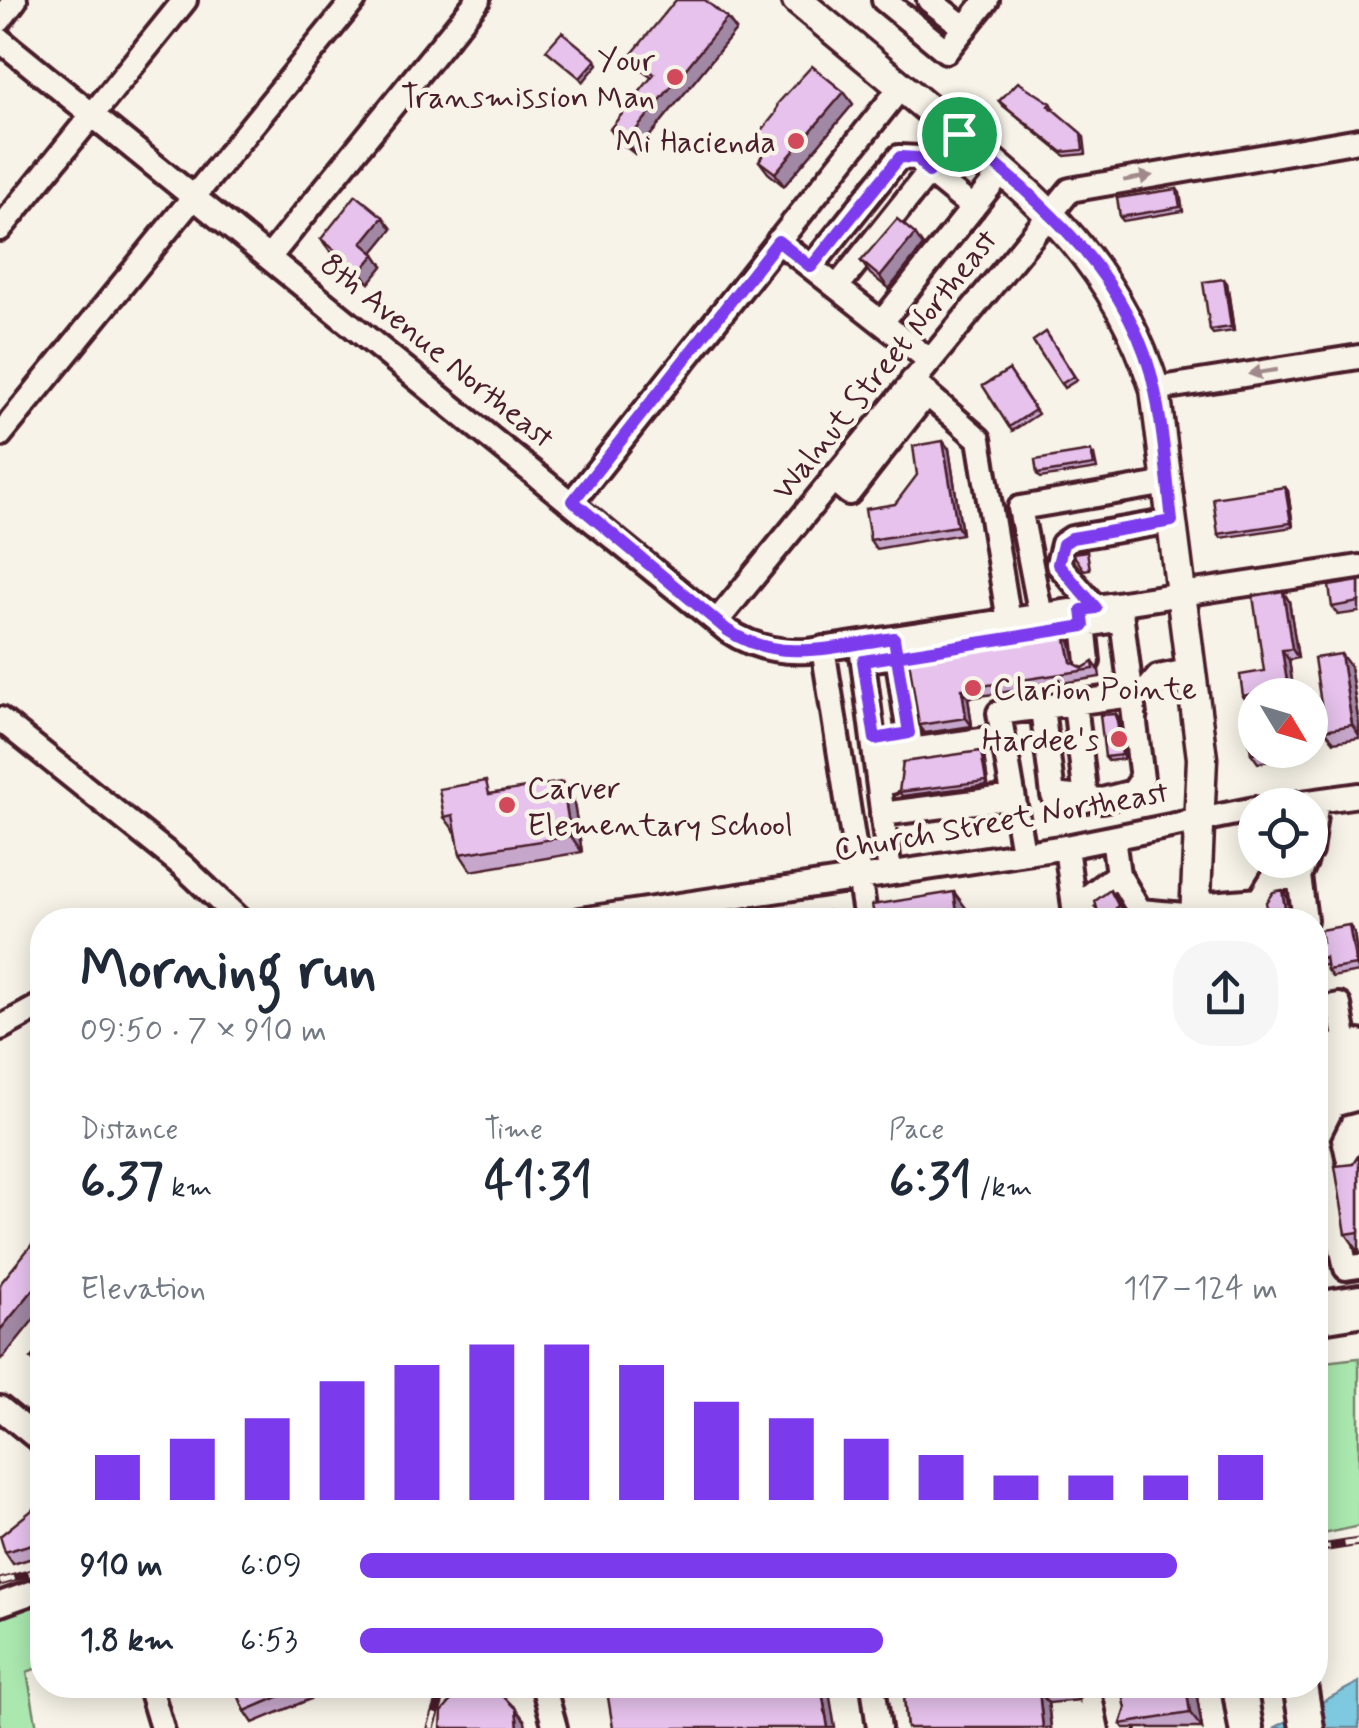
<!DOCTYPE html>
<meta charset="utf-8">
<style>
:root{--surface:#fff;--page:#f6f6f7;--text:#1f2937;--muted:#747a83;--accent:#7c3aed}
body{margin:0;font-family:Mynerve,sans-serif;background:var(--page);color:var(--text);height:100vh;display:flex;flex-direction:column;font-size:38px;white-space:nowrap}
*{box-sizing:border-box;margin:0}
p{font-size:32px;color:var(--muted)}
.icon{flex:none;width:55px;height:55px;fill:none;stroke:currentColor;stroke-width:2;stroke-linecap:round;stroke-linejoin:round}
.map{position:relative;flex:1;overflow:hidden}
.panel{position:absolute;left:30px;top:908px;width:1298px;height:790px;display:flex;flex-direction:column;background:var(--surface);border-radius:40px;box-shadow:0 5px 25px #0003}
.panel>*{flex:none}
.needle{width:65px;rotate:128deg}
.tools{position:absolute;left:1238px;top:678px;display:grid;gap:20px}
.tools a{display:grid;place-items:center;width:90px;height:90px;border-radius:50%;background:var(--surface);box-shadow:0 5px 25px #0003;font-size:50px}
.pin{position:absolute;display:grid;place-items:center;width:85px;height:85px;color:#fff;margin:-42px;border:5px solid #fff;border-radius:50%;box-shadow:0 2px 10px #0007}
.round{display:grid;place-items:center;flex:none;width:105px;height:105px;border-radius:40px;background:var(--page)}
.headline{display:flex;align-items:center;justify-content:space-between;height:170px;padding:0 50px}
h1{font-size:55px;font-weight:800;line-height:75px}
.figures{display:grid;grid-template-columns:repeat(3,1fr);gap:15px;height:170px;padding:10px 50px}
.figures div{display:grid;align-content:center}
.figures b{font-size:50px;font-weight:800}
.figures small{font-size:28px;font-weight:400}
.figures p{font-size:28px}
.chart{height:280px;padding:20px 50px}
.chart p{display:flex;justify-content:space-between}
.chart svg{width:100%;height:180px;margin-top:10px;stroke:var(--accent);stroke-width:6}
ul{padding:0 50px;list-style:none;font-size:32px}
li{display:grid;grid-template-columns:160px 120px 1fr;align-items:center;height:75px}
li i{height:25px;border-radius:12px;background:var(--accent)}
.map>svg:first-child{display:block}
.green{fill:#aae8af;stroke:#7a846d;stroke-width:2.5}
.water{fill:#7ec9df;stroke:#698597;stroke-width:2.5}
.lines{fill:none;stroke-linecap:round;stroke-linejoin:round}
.minor-casing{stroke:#4a1f2b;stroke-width:30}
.major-casing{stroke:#4a1f2b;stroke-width:35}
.highway-casing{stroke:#4a1f2b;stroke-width:40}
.minor{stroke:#f7f3e8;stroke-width:22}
.major{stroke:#f7f3e8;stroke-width:28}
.highway{stroke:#f7f3e8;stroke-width:32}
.rail-casing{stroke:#4a1f2b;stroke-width:9}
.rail{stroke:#f7f3e8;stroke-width:5;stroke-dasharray:15;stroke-linecap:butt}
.wall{fill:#c6a7cb;stroke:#4a1f2b;stroke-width:2.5}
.shaded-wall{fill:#a188a5;stroke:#4a1f2b;stroke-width:2.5}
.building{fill:#e6c2ec;stroke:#4a1f2b;stroke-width:2.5}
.oneway{fill:#a0898a}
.route-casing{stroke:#fff;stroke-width:20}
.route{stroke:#7c3aed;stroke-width:12}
.poi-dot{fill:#d1495b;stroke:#f7f3e8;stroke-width:4}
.labels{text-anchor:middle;stroke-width:9;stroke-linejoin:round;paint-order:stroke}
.poi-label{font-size:32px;fill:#4a1f2b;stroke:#f7f3e8;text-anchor:end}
.street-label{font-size:32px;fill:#4a1f2b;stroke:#f7f3e8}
</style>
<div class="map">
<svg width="1359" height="1728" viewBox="0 0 1359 1728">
<rect width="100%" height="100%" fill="#f7f3e8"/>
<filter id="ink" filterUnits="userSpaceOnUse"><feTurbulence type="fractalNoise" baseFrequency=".01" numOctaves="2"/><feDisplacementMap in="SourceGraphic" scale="20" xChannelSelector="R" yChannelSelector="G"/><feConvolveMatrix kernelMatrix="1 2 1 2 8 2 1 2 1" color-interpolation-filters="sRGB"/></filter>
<g filter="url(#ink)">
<path class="green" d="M1359,1358V1526L1315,1536V1363Z
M42,1600V1666L27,1672L37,1728H0V1619Z"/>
<path class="water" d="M1359,1682V1728H1274Z"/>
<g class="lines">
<g class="minor-casing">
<path id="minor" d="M884,0L946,51L987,0
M929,0L965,28
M0,20L15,0
M0,40L727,630C752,647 778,653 808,651L1359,567
M0,229L185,0
M778,241L929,360
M271,255L478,0
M811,267L899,157L919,158L929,172L973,208
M837,287L959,134
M882,322L1003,170
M912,381L979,439L1009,621
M1155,389L1359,357
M0,435L354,0
M832,479L849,493L927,393
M573,501L901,87
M1096,608L1058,564L1063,544L1072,538L1172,521
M1083,615L1088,661
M1041,616L1020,508L1168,483
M717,621L1070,190L1359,140
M895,641L911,748
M861,646L890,873
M823,648L866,920
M863,661L1117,620
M1075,703L1086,800
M1042,708L1053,795L1102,800L1133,792L1142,779L1120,604
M0,719L183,866L240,920
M891,782L890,755L897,752L1003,737
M1287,805L1359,795
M882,814L1013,797
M1113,838L1118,874L1140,911
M1066,847L1074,907L1087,916
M1310,851L1317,801
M1023,852L999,713L1132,695L1147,690L1158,677L1193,670
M1197,905L1259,900L1272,879L1299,876
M1074,907L1118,874
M580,920L1066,847L1255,809
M1134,920L1140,911L1195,916
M1305,920L1299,876L1306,860
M1315,1010L1339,1005L1347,1049
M0,1028L42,1005
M1359,1098L1333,1105L1317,1137L1346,1268L1359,1266
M1315,1304L1359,1297
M1315,1322L1359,1315
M0,1408L42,1442
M0,1604L42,1589
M149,1685L162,1728
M543,1685L555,1728
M873,1685L879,1728
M1114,1685L1123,1728"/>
</g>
<g class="major-casing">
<path id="major" d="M797,0C846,41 895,82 945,123C1044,203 1115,264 1155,389L1202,758L1195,920"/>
</g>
<g class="highway-casing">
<path id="highway" d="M1315,1053L1359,1047
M1315,1084L1359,1076
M1239,1685L1246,1728
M1300,1685L1307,1728"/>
</g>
<use href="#minor" class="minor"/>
<use href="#major" class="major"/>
<use href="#highway" class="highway"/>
<g class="rail-casing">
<path id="rail" d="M1315,1549L1359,1542
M0,1582L42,1570
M431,1728L445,1685"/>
</g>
<use href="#rail" class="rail"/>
</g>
<path class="wall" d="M727,18L736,30L635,154L618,141L610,129L652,77L640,68L631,55Z
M999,101L1051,103L1054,108L1052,109L1084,137L1086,154L1065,156L1002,105Z
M853,104L784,186L768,173L759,161L762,156L752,143Z
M1177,189L1180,193L1183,211L1123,221L1120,217Z
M383,217L392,229L373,252L383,266L369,283L330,251L321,239Z
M923,246L889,289L870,274L861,261Z
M1227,283L1234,331L1213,334L1210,330Z
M1046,332L1077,380L1064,388L1033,341Z
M1009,370L1038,414L1012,431L983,386Z
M949,449L962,534L876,549L870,540L895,504Z
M1094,455L1097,469L1040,478L1037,474Z
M1285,487L1288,491L1293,527L1221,538L1218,534Z
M1359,581V612L1338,615L1332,607Z
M1289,601L1298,658L1289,660L1294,695H1255V704L1250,705L1243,696L1264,671Z
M1071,643L1075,664L1083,668L1093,662L1099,670L1100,677L968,698L972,726L925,733L919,725L909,660Z
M1350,666L1359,725V738L1334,742L1325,730Z
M1116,714L1119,718L1124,759L1108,761L1105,757Z
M1255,750H1304L1305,755L1258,763L1251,753Z
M981,751L984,755L988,785L902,796L899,792Z
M495,793L573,798L582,852L471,871L460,854L456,833L444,817Z
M1354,932L1359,972L1332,977L1327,970L1326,965L1315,966V943Z
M1359,1155V1250L1358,1251L1346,1234L1353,1164Z
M42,1502V1555L13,1564L5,1552Z
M234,1685H344L253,1723L245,1711Z
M903,1685H1078L1079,1700L1048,1703L1051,1728H907Z
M1195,1685L1202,1728H1124L1121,1724L1126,1709Z"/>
<path class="shaded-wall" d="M727,18L736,30L635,154L626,142Z
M596,60L598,64L583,82L580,78Z
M844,92L853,104L784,186L775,173Z
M383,217L392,229L370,256L362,243Z
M915,234L923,246L889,289L880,277Z
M375,254L383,266L369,283L361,271Z
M1224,279L1227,283L1234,331L1231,327Z
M943,441L949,449L962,534L957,526Z
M1285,487L1288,491L1293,527L1291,523Z
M1283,591L1289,601L1298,658L1292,649Z
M1065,634L1071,643L1077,671L1071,662Z
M1282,650L1289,660L1294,695L1288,688Z
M1341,654L1350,666L1359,725V735L1352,725Z
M962,689L968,698L972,726L966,718Z
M1116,714L1119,718L1124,759L1122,755Z
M981,751L984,755L988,785L986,781Z
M562,782L573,798L582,852L571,836Z
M1282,890L1287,897L1291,920H1287Z
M954,892L966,908L967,920H958Z
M1114,896L1122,911L1117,920H1109Z
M1349,925L1354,932L1359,970L1356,965Z
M42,1279V1309L2,1359L0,1356V1330Z
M821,1685H828L835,1728H828Z
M1070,1685H1078L1079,1700L1070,1687Z
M1186,1685H1195L1202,1728L1190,1713Z
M1039,1691L1048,1703L1051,1728H1043Z
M516,1709L525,1721L526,1728H518Z"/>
<path class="building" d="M676,0H705L727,18L626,142L610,129L654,74L631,55Z
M562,32L596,60L580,78L546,50Z
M812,66L844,92L775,173L759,161L764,153L752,143L775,114L778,103Z
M1018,82L1051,103L1049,106L1081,133L1083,150L1062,152L999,101Z
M1177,189L1180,207L1120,217L1117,198Z
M356,195L383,217L362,243L375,254L361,271L321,239Z
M897,219L915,234L880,277L861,261Z
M1224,279L1231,327L1210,330L1203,282Z
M1046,332L1074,376L1061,384L1033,341Z
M1009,370L1035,410L1009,427L983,386Z
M943,441L957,526L870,540L865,509L895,504L917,475L913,446Z
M1091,451L1094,465L1037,474L1035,460Z
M1285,487L1291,523L1218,534L1213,498Z
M1087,551L1090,569L1084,570L1072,553Z
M1359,581V602L1332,607L1329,586Z
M1283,591L1292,649L1282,650L1288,688L1275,690L1276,695H1257V693L1243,696L1240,675L1264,671L1253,596Z
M1065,634L1071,662L1083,668L1093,662L1094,669L962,689L966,718L919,725L909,660Z
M1341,654L1352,725L1325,730L1314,658Z
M1116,714L1122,755L1105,757L1100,715Z
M1255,721V750H1272L1251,753L1246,722Z
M981,751L986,781L899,792L903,762Z
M486,781L489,794L562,782L571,836L460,854L453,815L444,817L439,789Z
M1110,890L1118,905L1109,920H1092L1098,912L1095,901Z
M1282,890L1287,920H1269L1266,902L1273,892Z
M954,892L958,920H875L872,905Z
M828,911L829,920H787L786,918Z
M1349,925L1356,965L1327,970L1325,957L1315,959V943L1322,942L1320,930Z
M1359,1155V1232L1346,1234L1335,1166L1353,1164Z
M42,1232V1279L0,1330V1284Z
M42,1346V1368L31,1359Z
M42,1502V1541L5,1552L0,1536Z
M234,1685H306L245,1711Z
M606,1685H821L828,1728H613Z
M903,1685H1070V1687L1039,1691L1043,1728H907Z
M1121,1685H1186L1190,1713L1121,1724L1126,1709Z
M471,1687L497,1690L516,1709L518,1728H441L442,1712L459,1692Z"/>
<defs><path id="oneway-solid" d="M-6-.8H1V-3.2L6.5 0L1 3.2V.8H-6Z" transform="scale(2.5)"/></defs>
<g class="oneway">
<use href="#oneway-solid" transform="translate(1138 178) rotate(-10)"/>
<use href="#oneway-solid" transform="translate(1263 372) rotate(171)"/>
</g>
</g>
<g class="lines" filter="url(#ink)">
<g class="route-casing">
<path id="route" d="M959,134L929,172L918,158L900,157L811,267L778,241L573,501L727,630C779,665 837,646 894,638L909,733L875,739L863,661L1084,626L1082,610L1096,608L1058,564L1063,544L1072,538L1172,521C1167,478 1164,434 1155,391C1133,279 1043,203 959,134"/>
</g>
<use href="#route" class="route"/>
</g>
<g class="poi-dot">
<circle cx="675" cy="77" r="10"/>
<circle cx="796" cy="141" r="10"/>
<circle cx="973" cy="688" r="10"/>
<circle cx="1119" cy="739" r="10"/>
<circle cx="507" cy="805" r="10"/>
</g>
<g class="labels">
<g class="poi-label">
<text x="655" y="70">Your<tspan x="655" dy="37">Transmission Man</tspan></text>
<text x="776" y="152">Mi Hacienda</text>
<text x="993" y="699" text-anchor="start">Clarion Pointe</text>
<text x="1099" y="750">Hardee's</text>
<text x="527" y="798" text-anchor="start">Carver<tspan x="527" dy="37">Elementary School</tspan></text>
</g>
<g class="street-label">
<text transform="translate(438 350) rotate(39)" y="11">8th Avenue Northeast</text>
<text transform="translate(884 364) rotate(-51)" y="11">Walnut Street Northeast</text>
<text transform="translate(1001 820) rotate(-10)" y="11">Church Street Northeast</text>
</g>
</g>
</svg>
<div class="tools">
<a><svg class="needle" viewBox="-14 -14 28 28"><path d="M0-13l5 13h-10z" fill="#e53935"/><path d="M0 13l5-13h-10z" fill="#747a83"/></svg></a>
<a><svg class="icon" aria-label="locate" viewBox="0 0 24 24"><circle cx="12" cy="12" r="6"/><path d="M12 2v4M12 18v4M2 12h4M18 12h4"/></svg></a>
</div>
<div class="pin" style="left:959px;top:134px;background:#1e9e55"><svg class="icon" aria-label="arrive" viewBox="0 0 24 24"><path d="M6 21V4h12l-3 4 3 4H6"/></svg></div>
<section class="panel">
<div class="headline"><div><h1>Morning run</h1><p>09:50 · 7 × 910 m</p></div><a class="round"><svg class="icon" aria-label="share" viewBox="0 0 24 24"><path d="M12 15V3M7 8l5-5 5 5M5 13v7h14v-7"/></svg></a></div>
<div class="figures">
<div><p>Distance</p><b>6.37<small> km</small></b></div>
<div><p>Time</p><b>41:31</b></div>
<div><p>Pace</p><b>6:31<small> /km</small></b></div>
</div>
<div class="chart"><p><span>Elevation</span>117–124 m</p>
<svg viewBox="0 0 160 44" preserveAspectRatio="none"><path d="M5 44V33M15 44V29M25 44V24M35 44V15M45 44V11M55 44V6M65 44V6M75 44V11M85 44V20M95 44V24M105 44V29M115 44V33M125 44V38M135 44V38M145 44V38M155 44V33"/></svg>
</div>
<ul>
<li><b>910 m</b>6:09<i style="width:89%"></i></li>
<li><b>1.8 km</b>6:53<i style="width:57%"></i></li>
</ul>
</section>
</div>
